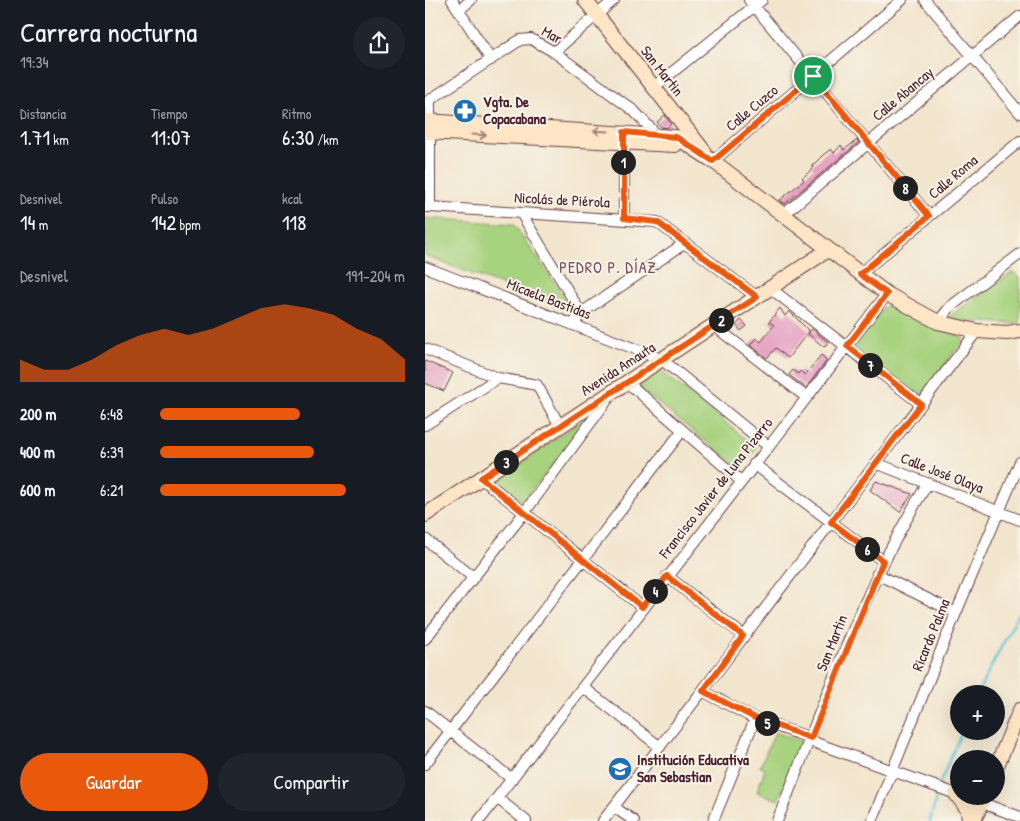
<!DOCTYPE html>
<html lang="es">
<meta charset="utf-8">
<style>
:root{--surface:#171b24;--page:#20242c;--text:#f1f3f6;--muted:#9ea1a6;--accent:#ea580c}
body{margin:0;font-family:"Patrick Hand",sans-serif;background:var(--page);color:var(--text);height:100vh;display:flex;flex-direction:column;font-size:19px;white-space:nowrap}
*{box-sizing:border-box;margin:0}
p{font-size:16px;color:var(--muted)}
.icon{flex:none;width:28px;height:28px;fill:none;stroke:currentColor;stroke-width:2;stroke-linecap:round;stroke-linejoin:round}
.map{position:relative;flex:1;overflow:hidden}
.sheet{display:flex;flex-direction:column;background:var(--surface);width:425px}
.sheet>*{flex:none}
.buttons{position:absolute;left:525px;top:685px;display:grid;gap:10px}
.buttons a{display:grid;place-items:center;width:55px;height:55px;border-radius:50%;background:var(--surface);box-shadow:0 5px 20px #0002;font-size:25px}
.pin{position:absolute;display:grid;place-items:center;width:42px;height:42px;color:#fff;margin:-21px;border:2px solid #fff;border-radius:50%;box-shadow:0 1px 5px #0007}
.km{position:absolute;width:25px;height:25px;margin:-12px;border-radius:50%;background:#222;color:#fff;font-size:14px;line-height:25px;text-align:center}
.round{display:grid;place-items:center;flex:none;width:52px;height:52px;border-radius:26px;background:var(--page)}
.headline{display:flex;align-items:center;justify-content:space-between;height:85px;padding:0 20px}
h1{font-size:28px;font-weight:600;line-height:38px}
.figures{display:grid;grid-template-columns:repeat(3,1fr);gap:8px;height:85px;padding:5px 20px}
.figures div{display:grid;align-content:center}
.figures b{font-size:21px;font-weight:600}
.figures small{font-size:14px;font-weight:400}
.figures p{font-size:14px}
.chart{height:140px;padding:10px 20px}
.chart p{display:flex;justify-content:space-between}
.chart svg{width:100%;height:90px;margin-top:5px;fill:var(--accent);opacity:.7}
.cta{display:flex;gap:10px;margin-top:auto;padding:10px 20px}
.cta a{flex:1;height:58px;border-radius:30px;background:var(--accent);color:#fff;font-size:20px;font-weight:600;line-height:58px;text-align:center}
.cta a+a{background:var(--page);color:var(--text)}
ul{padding:0 20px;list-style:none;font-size:16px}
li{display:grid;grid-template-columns:80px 60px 1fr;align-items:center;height:38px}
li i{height:12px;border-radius:6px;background:var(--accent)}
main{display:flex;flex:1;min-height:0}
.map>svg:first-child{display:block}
.green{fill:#a7d27e;stroke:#787854}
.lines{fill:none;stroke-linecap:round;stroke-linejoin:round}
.stream{stroke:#60c6dd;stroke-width:2.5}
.building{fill:#e499be}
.street-casing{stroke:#633d43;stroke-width:12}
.secondary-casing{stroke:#633d43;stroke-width:16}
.street{stroke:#fff;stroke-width:10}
.secondary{stroke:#fde5c5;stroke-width:14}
.oneway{stroke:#a48278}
.route-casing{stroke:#fff;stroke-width:10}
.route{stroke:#ea580c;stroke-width:6}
.labels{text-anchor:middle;stroke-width:4;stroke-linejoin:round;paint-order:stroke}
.street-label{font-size:15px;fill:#4a1f2b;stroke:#f7f3e8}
.poi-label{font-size:15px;font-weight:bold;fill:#4a1f2b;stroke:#f7f3e8;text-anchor:start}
.neighbourhood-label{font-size:16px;letter-spacing:1px;fill:#804a5e;stroke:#f7f3e8}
</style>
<main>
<section class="sheet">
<div class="headline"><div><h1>Carrera nocturna</h1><p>19:34</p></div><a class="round"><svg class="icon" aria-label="share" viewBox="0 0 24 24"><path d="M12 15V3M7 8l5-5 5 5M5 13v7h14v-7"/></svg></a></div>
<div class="figures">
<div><p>Distancia</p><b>1.71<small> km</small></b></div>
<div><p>Tiempo</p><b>11:07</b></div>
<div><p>Ritmo</p><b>6:30<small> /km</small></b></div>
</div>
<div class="figures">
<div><p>Desnivel</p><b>14<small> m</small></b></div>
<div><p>Pulso</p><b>142<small> bpm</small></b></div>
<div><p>kcal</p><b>118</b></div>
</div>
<div class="chart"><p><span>Desnivel</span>191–204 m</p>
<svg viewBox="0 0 160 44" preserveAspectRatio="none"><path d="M0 44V33L10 38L20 38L30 33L40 26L50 21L60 18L70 21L80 18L90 13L100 8L110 6L120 8L130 11L140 18L150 23L160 33V44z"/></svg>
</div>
<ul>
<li><b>200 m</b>6:48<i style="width:57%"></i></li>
<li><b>400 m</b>6:39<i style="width:63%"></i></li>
<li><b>600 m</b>6:21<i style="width:76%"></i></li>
</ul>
<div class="cta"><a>Guardar</a><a>Compartir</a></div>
</section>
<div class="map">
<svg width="595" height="821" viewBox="0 0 595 821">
<rect width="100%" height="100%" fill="#f7f3e8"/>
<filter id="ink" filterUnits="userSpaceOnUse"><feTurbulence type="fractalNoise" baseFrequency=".02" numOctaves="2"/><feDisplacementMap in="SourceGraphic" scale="10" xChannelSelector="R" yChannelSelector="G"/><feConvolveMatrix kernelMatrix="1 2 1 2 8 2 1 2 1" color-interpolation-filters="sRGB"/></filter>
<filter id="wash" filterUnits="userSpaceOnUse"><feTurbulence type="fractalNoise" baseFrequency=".0096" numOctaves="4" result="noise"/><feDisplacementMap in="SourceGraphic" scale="20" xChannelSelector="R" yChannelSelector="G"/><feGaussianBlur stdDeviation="1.12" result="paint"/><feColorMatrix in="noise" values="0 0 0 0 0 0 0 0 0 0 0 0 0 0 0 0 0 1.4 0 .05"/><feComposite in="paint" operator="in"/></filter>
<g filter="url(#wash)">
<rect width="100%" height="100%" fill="#f2e5cd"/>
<path class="green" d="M0,218L89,224L142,301L134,307L0,256Z
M588,272L595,277V324L519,320Z
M463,303L539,339L494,398L424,346Z
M234,369L332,448L315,469L210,385Z
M156,421L160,426L98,501L71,481Z
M350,732L377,742L353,800L332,792L340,769L335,767Z"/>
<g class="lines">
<path class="stream" d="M552,694L595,611
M514,785L537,731
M505,821L513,791"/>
</g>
<g id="blocks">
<path class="building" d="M240,115L246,124L242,128L236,127L232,122Z
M432,140L434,142L360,204L355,200L379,180L377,178L389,168L387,166L398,155L406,149L409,153L416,145L419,150Z
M355,308L360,316L364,311L384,331L363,358L351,348L342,358L325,345L331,338L336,342L349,325L344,322Z
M316,320L322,326L316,331L311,325Z
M387,329L403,342L399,347L383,334Z
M396,355L402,360L381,388L364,375L368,370L373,374L375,371L380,375Z
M0,361L28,373L19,391L0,383Z
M451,481L487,494L475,512L445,490Z"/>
</g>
</g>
<g filter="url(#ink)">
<use href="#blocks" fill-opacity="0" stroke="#633d43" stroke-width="1"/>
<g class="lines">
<g class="street-casing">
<path id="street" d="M27,0L66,60
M324,0L504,216
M500,0L595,113
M34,10L46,0
M129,52L189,0
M229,87L337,0
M0,103L95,40L106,39L129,52L209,111L231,134
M199,137V218
M288,161L477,0
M0,207H5V100
M5,207L232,222L332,297
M96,213L156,313
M358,215L595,16
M0,267L236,359L343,446
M435,274L595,141
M345,288L496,404
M513,322L525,307L595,254
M148,325L156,313L260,243
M288,325L381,397
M0,349L73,378L112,385L135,426
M202,382L316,481
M0,425L73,378
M451,463L595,520
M329,464L458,561
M56,478L217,607
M0,539L48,577
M452,574L531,613
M242,576L319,636
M0,639L99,513L186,395
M158,687L235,747
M278,691L330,719L386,738L391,743L534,795
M0,711L87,779
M0,764L257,431
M538,796L595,817
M72,798L101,821
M189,807L209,821
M54,821L462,294
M178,821L552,331
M288,821L330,719
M352,821C399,707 437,587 503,483
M447,821L531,613L595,462"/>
</g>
<g class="secondary-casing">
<path id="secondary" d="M160,0L279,151
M0,121L251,137L288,161L462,294L513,322L552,331L582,333L595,331
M0,132L250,145
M0,515L403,250
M571,768L595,710
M531,794L543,810L544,821
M549,821L559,796"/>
</g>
<use href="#street" class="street"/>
<use href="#secondary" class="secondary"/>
</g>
<defs><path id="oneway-shaft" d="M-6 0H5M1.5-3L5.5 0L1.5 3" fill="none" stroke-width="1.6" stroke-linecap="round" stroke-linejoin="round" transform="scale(1.25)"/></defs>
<g class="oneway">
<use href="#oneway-shaft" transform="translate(176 131) rotate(-177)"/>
<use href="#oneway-shaft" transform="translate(54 135) rotate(3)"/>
</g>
</g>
<g class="lines" filter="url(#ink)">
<g class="route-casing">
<path id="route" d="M388,76L504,216L435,274L462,294L422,346L496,404L406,522L458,561L386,738L330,718L278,691L318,636L242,576L217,607L56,478L332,297L232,222L199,218V132L251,137L288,161Z"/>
</g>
<use href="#route" class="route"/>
</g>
<defs>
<g id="pharmacy-disc" transform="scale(1.25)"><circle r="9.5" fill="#1f6fb2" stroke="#f7f3e8"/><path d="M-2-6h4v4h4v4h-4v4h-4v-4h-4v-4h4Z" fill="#fff"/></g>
<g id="school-disc" transform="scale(1.25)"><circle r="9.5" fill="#1f6fb2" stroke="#f7f3e8"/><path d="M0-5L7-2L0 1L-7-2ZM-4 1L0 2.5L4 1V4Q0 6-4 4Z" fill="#fff"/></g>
</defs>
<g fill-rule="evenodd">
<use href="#pharmacy-disc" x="40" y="111"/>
<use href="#school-disc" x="195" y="769"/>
</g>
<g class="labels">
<g class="street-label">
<text transform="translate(127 35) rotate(29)" y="5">Mar</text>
<text transform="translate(237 71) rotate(52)" y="5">San Martin</text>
<text transform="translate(478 94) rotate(-40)" y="5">Calle Abancay</text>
<text transform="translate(327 108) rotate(-40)" y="5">Calle Cuzco</text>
<text transform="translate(528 177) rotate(-40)" y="5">Calle Roma</text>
<text transform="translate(137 200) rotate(3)" y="5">Nicolás de Piérola</text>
<text transform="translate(124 299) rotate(21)" y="5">Micaela Bastidas</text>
<text transform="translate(193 369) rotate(-33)" y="5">Avenida Amauta</text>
<text transform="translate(517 473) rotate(21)" y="5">Calle José Olaya</text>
<text transform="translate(291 488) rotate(-52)" y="5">Francisco Javier de Luna Pizarro</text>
<text transform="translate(506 635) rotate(-68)" y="5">Ricardo Palma</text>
<text transform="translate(407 643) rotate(-68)" y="5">San Martin</text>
</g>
<g class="poi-label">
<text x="58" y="107">Vgta. De<tspan x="58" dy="17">Copacabana</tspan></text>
<text x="212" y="765">Institución Educativa<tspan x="212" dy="17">San Sebastian</tspan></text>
</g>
<g class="neighbourhood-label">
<text x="183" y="273">PEDRO P. DÍAZ</text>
</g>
</g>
</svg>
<div class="buttons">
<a>+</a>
<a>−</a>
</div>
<div class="pin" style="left:388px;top:76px;background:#1e9e55"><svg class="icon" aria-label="arrive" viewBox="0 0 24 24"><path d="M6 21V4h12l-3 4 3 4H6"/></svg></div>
<b class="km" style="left:198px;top:162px">1</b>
<b class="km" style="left:296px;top:320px">2</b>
<b class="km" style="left:81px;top:462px">3</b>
<b class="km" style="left:230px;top:591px">4</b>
<b class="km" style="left:342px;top:723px">5</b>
<b class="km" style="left:442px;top:549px">6</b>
<b class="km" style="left:445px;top:365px">7</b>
<b class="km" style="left:480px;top:188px">8</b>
</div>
</main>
